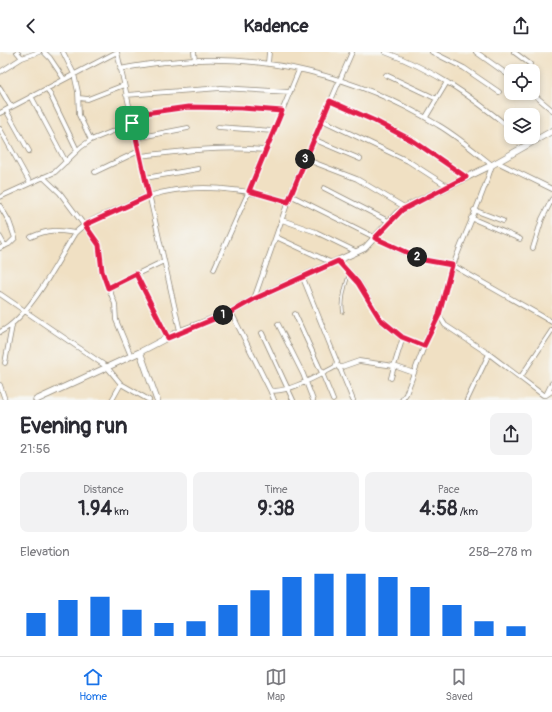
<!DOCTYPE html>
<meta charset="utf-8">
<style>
:root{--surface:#fff;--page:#f2f2f3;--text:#2b2b33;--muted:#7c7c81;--line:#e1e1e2;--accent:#1a73e8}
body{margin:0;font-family:Pangolin,sans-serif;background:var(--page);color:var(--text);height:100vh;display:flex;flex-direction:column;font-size:15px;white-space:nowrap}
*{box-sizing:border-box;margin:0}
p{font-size:13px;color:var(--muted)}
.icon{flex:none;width:22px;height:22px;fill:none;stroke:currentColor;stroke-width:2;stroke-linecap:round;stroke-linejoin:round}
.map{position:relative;height:348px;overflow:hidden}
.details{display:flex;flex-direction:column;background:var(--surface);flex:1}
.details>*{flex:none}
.controls{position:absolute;left:504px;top:12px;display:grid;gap:8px}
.controls a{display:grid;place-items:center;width:36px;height:36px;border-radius:8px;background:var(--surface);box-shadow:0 2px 6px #0003;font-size:20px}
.pin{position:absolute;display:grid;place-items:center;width:34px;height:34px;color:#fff;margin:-17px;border-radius:8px;box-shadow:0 2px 6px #0006}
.km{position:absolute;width:20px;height:20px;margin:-10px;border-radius:50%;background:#222;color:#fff;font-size:11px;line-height:20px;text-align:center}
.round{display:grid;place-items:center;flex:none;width:42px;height:42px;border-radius:8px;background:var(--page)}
.overview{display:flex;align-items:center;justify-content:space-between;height:68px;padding:0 20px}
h1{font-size:22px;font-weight:800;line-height:30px}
.stats{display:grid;grid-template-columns:repeat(3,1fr);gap:6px;height:68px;padding:4px 20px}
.stats div{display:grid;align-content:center;border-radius:8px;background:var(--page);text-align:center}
.stats b{font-size:20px;font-weight:800}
.stats small{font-size:11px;font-weight:400}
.stats p{font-size:11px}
.chart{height:112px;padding:8px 20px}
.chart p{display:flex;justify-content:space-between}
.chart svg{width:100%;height:72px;margin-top:4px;stroke:var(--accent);stroke-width:6}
header{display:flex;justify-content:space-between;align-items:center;height:52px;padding:0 20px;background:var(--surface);font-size:18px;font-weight:800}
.menu{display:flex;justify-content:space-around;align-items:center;height:56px;border-top:1px solid var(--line);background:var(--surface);font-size:11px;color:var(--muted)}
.menu a{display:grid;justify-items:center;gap:2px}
.menu .selected{color:var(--accent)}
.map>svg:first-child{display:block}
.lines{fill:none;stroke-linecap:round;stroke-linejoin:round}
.lane-casing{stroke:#8e8677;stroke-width:3.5}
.street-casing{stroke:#8e8677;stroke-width:5.5}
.secondary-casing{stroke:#8e8677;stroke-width:7}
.lane{stroke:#fff;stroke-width:2}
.street{stroke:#fff;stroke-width:4}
.secondary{stroke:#fff;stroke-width:5.5}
.route-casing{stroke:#fff;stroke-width:8}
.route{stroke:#e11d48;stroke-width:5}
</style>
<header><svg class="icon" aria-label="back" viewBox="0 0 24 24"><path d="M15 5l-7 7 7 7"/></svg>Kadence<svg class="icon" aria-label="share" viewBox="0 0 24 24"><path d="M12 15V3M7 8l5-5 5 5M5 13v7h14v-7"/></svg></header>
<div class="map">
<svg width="552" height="348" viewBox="0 0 552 348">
<rect width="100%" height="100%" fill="#f6f6f2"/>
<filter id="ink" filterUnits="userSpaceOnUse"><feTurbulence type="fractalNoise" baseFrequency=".025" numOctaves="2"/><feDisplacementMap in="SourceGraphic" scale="8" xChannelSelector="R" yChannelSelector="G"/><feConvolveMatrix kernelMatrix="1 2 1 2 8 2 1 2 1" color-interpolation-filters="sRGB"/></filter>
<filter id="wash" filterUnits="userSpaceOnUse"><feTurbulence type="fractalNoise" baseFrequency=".012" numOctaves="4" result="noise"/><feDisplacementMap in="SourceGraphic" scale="16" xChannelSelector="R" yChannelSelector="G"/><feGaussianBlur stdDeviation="0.9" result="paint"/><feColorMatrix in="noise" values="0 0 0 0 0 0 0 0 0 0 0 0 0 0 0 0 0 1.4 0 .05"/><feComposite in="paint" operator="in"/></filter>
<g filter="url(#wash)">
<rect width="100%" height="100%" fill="#f0e0c3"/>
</g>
<g filter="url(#ink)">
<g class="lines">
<g class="lane-casing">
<path id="lane" d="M343,260C341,248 345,234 349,222"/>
</g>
<g class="street-casing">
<path id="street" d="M17,0L22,6
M44,0L50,6L64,27
M63,0L74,22L78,40L79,63L91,88
M117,0L180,279
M194,0L195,9
M385,0C434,18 471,44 511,77
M432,0L464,16L499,40
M476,0L511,25
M514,0L530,12
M268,11L269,0
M120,17C136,14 152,11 168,10C262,0 358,24 438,73C457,84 474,99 492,113C477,164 449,209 439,263L445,273L489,302L543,343H546L552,339
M0,20L22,6L39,0
M386,23L437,47
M0,36L11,55
M47,36L77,98
M532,41L552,58
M126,43L221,36L290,40
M31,44L66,110
M79,46L88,47L124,33
M330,49L375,69L415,90L466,125
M6,58L29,99
M0,61L117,0
M131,63L188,55L241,56L282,59
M426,65L447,30
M322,68L408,109L447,134
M218,75L273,79
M0,77L30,131
M520,85L529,92
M136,86L188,76
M313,87L360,107
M140,104C182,99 222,94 265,98
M305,107L357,127L406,156
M497,110L552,137
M95,120L139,99
M43,125L60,141L99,193L102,219L115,252L116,268L131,304
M145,126L198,117
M324,136L390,170
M290,143L404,200L425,208L452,213L552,270
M0,145L55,120L81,95L91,88L133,71
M0,154L9,169L15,186L9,192L0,196
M474,158L503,169
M471,166L520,187
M282,168L316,180L357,200
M0,185L5,194
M31,185C49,177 56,178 75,181
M276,185L332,211
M533,196L542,167L552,147
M338,209L359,231L380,267L402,285L424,294
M214,217L249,139L299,18
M136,222L168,286
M108,236L164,209
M0,242L107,315L121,332L149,348
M254,247L292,138L352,0
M231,260L270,338C285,343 321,322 335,315L337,310L303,226
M295,262L322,321L333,348
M278,272L303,322L313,348
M0,280C30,265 57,210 75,181C86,170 101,164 115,158C126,154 137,147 149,144C193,130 245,136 288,150
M262,281L293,348
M5,311L12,274
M339,314L353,348
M339,316L359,309L394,314L403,285
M391,326L394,314L414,321
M520,326L552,278
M0,333L5,348
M270,338L274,348
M546,343L552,331
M112,348L121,332
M402,348L406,342L428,284L439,263
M467,348L489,302"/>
</g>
<g class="secondary-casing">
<path id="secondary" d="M140,300L157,348
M36,348L140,300L180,279L231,260L254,247L365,196L397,161L408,154L492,113L552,79"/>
</g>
<use href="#lane" class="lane"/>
<use href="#street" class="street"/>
<use href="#secondary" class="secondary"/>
</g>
</g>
<g class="lines" filter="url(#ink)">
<g class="route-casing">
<path id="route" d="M330,49L375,69L415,90L466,125L402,158L375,186L424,208L452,213L439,263L424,294L402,285L380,267L358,231L338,209L254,247L231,260L168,286L136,222L108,236L102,219L99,193L85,173L149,144L131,63L188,55L242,56L282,59L249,139L288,150Z"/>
</g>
<use href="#route" class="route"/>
</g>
</svg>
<div class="controls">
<a><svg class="icon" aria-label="locate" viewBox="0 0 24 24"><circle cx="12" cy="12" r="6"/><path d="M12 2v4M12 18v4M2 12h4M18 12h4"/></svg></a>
<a><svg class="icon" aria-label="layers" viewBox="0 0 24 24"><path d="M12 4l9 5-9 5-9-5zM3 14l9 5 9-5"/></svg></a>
</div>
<div class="pin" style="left:132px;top:71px;background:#1e9e55"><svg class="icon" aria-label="arrive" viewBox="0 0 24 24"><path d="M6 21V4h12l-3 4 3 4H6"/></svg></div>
<b class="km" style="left:223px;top:263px">1</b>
<b class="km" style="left:417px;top:205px">2</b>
<b class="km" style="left:305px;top:107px">3</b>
</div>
<section class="details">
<div class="overview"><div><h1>Evening run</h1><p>21:56</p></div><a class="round"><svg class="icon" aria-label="share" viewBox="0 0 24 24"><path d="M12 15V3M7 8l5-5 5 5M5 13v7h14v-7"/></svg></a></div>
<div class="stats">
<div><p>Distance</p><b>1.94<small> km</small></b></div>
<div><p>Time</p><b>9:38</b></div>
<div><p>Pace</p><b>4:58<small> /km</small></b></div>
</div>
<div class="chart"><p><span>Elevation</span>258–278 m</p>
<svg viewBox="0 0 160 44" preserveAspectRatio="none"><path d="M5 44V30M15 44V22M25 44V20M35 44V28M45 44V36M55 44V35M65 44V25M75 44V16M85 44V8M95 44V6M105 44V6M115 44V8M125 44V14M135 44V25M145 44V35M155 44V38"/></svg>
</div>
</section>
<nav class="menu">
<a class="selected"><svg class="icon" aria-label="home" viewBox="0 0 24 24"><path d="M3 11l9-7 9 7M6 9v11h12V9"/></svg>Home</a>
<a><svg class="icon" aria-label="map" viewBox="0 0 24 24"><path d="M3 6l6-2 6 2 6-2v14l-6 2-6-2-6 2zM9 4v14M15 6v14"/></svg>Map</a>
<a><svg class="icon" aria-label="saved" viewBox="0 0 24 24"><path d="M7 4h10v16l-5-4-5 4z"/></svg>Saved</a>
</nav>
